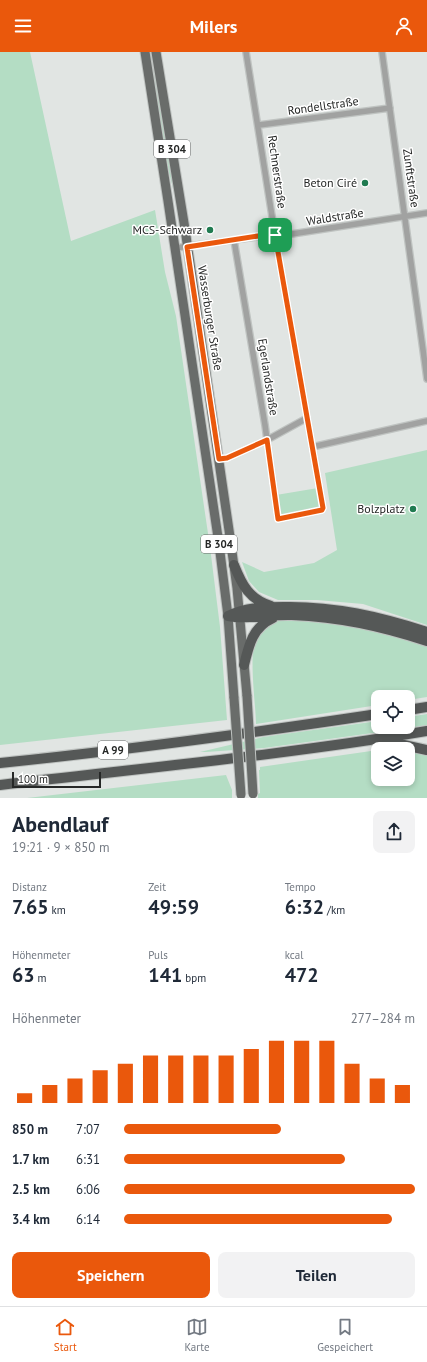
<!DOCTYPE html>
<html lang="de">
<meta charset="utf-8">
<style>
:root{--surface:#fff;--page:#f2f2f3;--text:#1f2937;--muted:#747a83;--line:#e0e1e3;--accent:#ea580c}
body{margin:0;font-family:"PT Sans",sans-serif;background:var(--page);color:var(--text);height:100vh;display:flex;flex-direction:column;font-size:15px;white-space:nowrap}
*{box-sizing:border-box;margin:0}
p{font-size:13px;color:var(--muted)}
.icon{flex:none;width:22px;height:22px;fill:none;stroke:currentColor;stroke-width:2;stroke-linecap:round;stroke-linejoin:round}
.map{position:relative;height:746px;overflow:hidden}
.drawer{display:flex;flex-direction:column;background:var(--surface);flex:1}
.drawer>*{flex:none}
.buttons{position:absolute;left:371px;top:638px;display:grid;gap:8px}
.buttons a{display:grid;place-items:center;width:44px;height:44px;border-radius:8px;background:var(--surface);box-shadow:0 2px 6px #0003;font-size:20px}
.scale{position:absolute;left:12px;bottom:10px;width:89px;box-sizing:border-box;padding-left:4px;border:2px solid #262827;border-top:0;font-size:11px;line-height:14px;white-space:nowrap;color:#262827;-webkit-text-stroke:3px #fff;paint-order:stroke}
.pin{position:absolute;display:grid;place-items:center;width:34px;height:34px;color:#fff;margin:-17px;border-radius:8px;box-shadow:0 2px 6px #0006}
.round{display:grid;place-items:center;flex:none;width:42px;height:42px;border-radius:8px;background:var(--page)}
.overview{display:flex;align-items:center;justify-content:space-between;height:68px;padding:0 12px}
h1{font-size:22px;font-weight:700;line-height:30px}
.stats{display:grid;grid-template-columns:repeat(3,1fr);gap:6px;height:68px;padding:4px 12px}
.stats div{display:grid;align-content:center}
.stats b{font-size:20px;font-weight:700}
.stats small{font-size:11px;font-weight:400}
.stats p{font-size:11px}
.chart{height:112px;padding:8px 12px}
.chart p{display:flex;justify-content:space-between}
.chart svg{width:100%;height:72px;margin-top:4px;stroke:var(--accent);stroke-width:6}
.cta{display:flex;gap:8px;margin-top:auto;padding:8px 12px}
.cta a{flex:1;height:46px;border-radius:8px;background:var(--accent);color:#fff;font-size:16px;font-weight:700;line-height:46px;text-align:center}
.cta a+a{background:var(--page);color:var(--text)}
ul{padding:0 12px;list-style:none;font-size:13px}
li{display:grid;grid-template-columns:64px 48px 1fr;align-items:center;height:30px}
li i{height:10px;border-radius:5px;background:var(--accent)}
header{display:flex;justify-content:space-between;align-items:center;height:52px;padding:0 12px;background:var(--accent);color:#fff;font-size:18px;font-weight:700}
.dock{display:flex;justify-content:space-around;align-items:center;height:56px;border-top:1px solid var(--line);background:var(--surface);font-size:11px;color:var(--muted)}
.dock a{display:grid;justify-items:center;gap:2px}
.dock .selected{color:var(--accent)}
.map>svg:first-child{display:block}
.green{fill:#b4ddc4}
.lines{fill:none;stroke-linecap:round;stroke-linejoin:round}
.minor-casing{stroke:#bfc3c1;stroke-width:8}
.primary-casing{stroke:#bfc3c1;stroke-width:11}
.motorway-casing{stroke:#bfc3c1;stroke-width:12}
.minor{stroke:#a1a2a1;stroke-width:5.5}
.primary{stroke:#696c6a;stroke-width:9}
.motorway{stroke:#555857;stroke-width:10}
.primary-bridge-casing{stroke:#bfc3c1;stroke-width:11;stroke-linecap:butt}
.primary-bridge{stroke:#696c6a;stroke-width:9}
.route-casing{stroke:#fff;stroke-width:8}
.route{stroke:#ea580c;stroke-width:5}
.poi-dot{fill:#207b51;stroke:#fff;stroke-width:1.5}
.labels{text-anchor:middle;stroke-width:3;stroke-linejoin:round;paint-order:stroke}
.shield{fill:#fff;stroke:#676868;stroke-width:1}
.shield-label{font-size:11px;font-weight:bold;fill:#262827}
.street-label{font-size:12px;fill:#262827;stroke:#fff}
.poi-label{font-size:12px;fill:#262827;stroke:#fff;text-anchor:end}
</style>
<header><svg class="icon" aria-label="menu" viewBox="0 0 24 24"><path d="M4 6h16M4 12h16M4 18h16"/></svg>Milers<svg class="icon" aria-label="person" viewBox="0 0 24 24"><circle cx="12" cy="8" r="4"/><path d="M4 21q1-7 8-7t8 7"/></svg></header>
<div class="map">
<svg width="427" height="746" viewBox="0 0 427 746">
<rect width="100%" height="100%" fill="#e1e5e3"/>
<path class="green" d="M0,0H30L71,189L155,158L165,220L176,264L210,495L220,575L227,668L0,693Z
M149,0H153L181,176L180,177L174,140L169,121Z
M427,398V573L363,552L317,548H278L259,540L249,529L242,510L264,520L314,511L337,498L325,421Z
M318,436L321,455L280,463L276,443Z
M275,568C327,566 377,578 427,593V645L408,648V645H378V653L256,672C256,652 247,596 258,581C261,576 270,572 275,568Z
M427,662V673L409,676L264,696L206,700H200L263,685L378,669V675H408V665Z
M378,698V727H408V698L427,702V746H258V742L260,741L259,718H260V715Z
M226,723L232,738V746H27Z"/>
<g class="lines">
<g class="minor-casing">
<path id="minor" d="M382,0L427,327
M259,73L390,56
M234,188L265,373L278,467L322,458L323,456L275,183L246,0
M175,196L271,183L279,184L427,161
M312,395L427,369
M219,407L227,406L267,388L307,366"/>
</g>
<g class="primary-casing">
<path id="primary" d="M145,0L168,149L219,492L228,564L234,646
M156,0L185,177L230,485L237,536L247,644"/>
</g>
<g class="motorway-casing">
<path id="motorway" d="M234,513C242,533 249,547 271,554
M228,564C246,555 264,555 284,555C334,554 380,565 427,580
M228,564C249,568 270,562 292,563C340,565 381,574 427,589
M244,613C249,592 253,575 273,566
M408,658L427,655
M386,689L427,698
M0,711C126,698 252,681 378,662
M0,733C143,716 285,703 427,679"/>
</g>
<use href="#minor" class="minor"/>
<use href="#primary" class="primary"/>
<use href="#motorway" class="motorway"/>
<g class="primary-bridge-casing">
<path id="primary-bridge" d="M247,644L253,742
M234,646L241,743"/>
</g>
<use href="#primary-bridge" class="primary-bridge"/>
</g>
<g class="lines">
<g class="route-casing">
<path id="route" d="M271,182L275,183L323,456L322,458L278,467L267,388L227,406L219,407L187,195Z"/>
</g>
<use href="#route" class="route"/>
</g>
<g class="poi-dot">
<circle cx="365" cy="131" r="4"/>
<circle cx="210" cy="178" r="4"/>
<circle cx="413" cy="457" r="4"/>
</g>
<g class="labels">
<g class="shield">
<rect x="154" y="88" width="36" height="18" rx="3"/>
<rect x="201" y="483" width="36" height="18" rx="3"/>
<rect x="98" y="689" width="30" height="18" rx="3"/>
</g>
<g class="shield-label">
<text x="172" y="101">B 304</text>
<text x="219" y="496">B 304</text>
<text x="113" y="702">A 99</text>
</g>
<g class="street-label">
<text transform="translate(323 54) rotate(-8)" y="4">Rondellstraße</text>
<text transform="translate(277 120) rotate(82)" y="4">Rechnerstraße</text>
<text transform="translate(411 126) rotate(82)" y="4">Zunftstraße</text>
<text transform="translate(335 165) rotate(-9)" y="4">Waldstraße</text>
<text transform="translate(210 266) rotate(81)" y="4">Wasserburger Straße</text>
<text transform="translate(268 325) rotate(81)" y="4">Egerlandstraße</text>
</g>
<g class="poi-label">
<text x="357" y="135">Beton Ciré</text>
<text x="202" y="182">MCS-Schwarz</text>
<text x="405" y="461">Bolzplatz</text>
</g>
</g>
</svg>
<div class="buttons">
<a><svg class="icon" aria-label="locate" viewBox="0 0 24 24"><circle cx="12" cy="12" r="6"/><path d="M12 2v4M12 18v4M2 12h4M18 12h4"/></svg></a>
<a><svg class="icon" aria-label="layers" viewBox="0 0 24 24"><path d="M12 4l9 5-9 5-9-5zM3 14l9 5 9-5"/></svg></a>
</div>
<div class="scale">100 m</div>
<div class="pin" style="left:275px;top:183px;background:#1e9e55"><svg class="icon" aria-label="arrive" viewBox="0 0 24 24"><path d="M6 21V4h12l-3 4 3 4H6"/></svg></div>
</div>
<section class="drawer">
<div class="overview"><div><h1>Abendlauf</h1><p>19:21 · 9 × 850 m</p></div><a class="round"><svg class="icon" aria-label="share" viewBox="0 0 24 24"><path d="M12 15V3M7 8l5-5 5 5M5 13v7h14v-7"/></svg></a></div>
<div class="stats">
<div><p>Distanz</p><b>7.65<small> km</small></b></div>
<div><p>Zeit</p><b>49:59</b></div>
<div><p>Tempo</p><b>6:32<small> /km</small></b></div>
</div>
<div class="stats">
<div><p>Höhenmeter</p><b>63<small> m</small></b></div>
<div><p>Puls</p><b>141<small> bpm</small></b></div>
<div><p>kcal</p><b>472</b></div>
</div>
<div class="chart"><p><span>Höhenmeter</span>277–284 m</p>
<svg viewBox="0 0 160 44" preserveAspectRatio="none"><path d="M5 44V38M15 44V33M25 44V29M35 44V24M45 44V20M55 44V15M65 44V15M75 44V15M85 44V15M95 44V11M105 44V6M115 44V6M125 44V6M135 44V20M145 44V29M155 44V33"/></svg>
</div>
<ul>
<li><b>850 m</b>7:07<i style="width:54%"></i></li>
<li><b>1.7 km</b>6:31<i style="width:76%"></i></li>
<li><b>2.5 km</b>6:06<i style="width:100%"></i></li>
<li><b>3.4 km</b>6:14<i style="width:92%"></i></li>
</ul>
<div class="cta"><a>Speichern</a><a>Teilen</a></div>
</section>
<nav class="dock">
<a class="selected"><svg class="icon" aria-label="home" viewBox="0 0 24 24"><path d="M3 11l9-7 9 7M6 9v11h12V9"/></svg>Start</a>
<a><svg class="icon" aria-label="map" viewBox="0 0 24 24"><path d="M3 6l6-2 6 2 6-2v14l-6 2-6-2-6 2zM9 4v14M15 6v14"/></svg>Karte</a>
<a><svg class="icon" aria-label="saved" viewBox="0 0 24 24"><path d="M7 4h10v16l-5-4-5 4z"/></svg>Gespeichert</a>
</nav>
